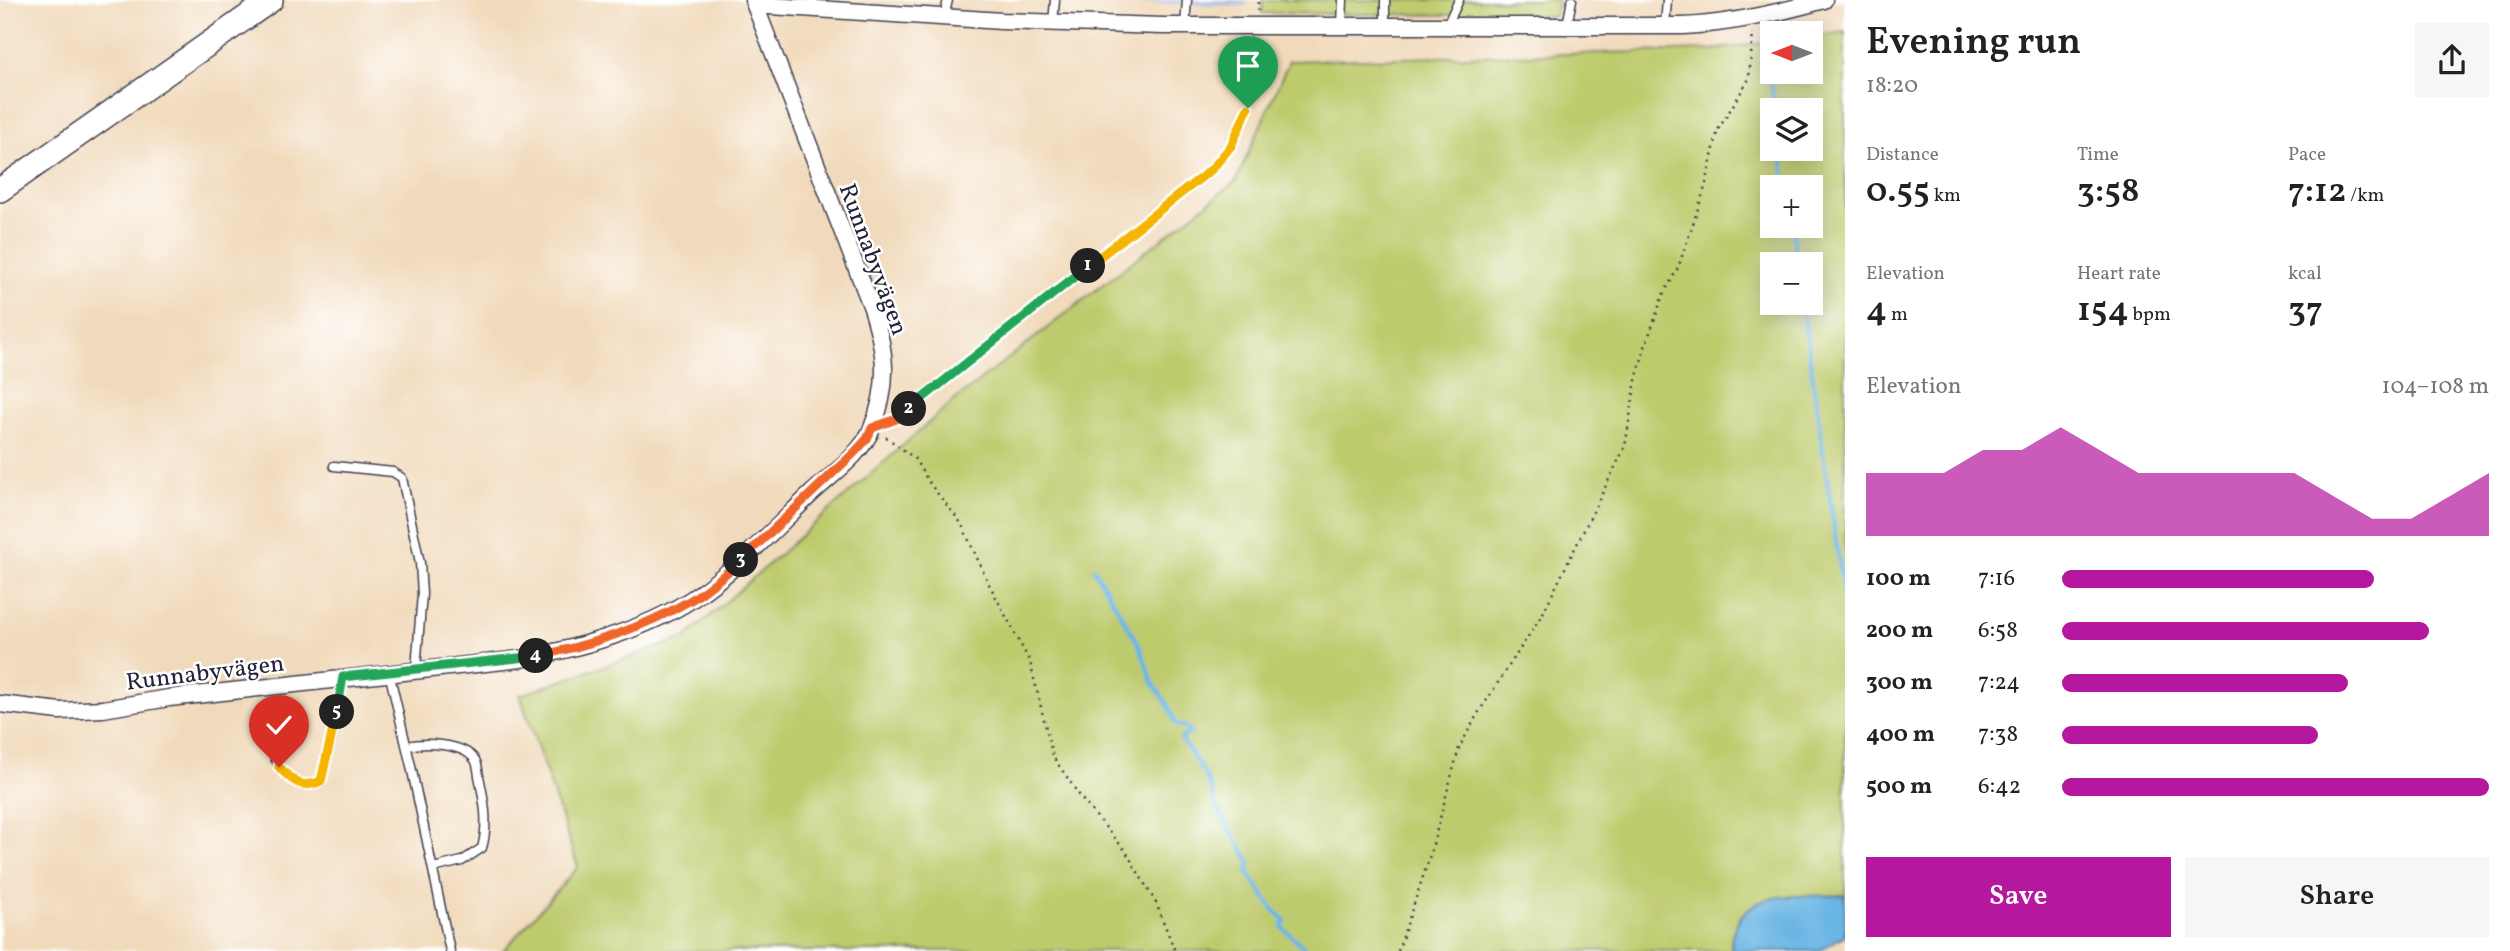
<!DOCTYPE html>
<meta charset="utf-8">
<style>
:root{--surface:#fff;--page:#f6f6f6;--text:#222;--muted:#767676;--accent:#b5179e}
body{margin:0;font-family:Vollkorn,serif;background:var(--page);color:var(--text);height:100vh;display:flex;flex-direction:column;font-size:26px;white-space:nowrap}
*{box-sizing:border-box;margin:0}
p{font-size:23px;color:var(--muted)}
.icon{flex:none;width:38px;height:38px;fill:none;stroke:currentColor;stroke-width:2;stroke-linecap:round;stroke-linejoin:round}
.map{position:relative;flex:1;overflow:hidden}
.panel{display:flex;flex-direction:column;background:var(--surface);width:665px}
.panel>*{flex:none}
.needle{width:46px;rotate:270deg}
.controls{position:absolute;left:1760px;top:21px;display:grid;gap:14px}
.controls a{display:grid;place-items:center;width:63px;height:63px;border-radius:0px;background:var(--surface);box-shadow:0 4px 18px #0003;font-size:35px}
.pin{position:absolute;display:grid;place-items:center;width:60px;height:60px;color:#fff;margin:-72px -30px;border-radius:50% 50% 50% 0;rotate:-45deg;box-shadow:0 0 7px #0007}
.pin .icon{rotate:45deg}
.km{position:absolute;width:35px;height:35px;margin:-18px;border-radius:50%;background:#222;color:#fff;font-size:19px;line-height:35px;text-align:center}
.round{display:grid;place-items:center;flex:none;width:74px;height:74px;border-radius:0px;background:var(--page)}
.overview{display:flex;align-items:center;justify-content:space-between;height:119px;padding:0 21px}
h1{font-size:38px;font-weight:600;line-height:52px}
.metrics{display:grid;grid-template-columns:repeat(3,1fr);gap:10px;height:119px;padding:7px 21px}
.metrics div{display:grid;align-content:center}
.metrics b{font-size:35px;font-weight:600}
.metrics small{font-size:19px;font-weight:400}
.metrics p{font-size:19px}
.chart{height:196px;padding:14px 21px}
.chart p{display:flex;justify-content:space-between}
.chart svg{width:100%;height:126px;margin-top:7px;fill:var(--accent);opacity:.7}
.action{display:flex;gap:14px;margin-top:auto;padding:14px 21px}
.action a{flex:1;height:80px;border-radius:0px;background:var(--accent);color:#fff;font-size:28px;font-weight:600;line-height:80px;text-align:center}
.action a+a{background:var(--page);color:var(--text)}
ul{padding:0 21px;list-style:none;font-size:23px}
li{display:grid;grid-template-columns:112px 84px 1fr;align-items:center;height:52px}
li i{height:18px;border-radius:9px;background:var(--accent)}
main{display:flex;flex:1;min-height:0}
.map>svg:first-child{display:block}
.industrial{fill:#b7c5de}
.green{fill:#becb6d;stroke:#707654;stroke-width:2;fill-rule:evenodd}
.water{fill:#6bb6e4;stroke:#466c90;stroke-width:2}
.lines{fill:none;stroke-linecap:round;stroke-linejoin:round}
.stream{stroke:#6bb6e4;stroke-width:4.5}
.lane-casing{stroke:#413e4e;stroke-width:11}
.street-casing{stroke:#413e4e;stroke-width:19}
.secondary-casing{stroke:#413e4e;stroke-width:26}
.path{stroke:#413e4e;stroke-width:2.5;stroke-dasharray:2 5;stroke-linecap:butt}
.lane{stroke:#fff;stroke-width:8}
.street{stroke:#fff;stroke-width:16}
.secondary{stroke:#fff;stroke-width:23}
.split-1-casing{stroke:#fff;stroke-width:14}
.split-2-casing{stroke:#fff;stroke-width:14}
.split-3-casing{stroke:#fff;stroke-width:14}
.split-4-casing{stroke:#fff;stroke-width:14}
.split-5-casing{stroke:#fff;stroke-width:14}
.split-6-casing{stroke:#fff;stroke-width:14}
.split-1{stroke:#f5b400;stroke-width:9}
.split-2{stroke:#22a559;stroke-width:9}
.split-3{stroke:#f0652b;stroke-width:9}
.split-4{stroke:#f0652b;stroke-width:9}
.split-5{stroke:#22a559;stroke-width:9}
.split-6{stroke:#f5b400;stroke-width:9}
.labels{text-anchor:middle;stroke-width:5;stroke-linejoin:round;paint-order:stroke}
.street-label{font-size:24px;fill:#22223b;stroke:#fff}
</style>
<main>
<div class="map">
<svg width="1845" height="951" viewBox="0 0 1845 951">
<rect width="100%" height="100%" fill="#fff"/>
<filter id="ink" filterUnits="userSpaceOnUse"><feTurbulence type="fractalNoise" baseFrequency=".0143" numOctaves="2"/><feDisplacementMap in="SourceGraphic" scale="14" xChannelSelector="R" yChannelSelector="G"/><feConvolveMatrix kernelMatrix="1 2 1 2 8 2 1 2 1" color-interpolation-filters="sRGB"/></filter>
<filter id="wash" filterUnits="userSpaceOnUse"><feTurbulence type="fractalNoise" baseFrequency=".00686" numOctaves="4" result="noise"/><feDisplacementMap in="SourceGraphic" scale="28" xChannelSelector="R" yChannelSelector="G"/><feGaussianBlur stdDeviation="1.57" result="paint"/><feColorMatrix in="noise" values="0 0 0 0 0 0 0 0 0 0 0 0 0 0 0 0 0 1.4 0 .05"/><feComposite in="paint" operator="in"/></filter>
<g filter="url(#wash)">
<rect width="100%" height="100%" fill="#f1dabb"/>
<path class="industrial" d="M1048,0H1247L1246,6Z"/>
<path class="green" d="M1263,0H1558L1555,16L1262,13Z
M1845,32V895C1810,899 1754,886 1736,925C1732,935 1730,940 1732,951H503L578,867L520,695L685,638L951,403L1236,181L1289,61L1712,50L1773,42V72H1811V37ZM1773,110H1811V149H1773ZM1773,187H1811V226H1773ZM1773,264H1811V303H1773Z"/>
<path class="water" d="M1845,895V935L1819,951H1732C1730,940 1732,935 1736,925C1755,885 1810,899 1845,895Z"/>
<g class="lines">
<path class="stream" d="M1769,66L1775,110
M1781,149L1786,187
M1792,226L1797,264
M1802,303L1845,605
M1094,569L1139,645L1153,683L1168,705L1176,725L1186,727L1191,732L1181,738C1194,759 1212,779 1215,805L1250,862L1248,873L1274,910L1285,920L1282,927C1290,936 1300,941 1306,951"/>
</g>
</g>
<g filter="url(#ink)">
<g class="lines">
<g class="lane-casing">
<path id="lane" d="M1385,0V25
M944,17L948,0
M1053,23L1055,0
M1342,25L1343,0
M1447,25L1459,0
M1567,25L1572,0
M1185,26L1187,0
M1665,26L1667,0
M334,466L393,472L402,478L420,563L422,594L416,669
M389,672L411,766L450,951
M407,746C424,742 464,743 475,760C478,764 478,771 479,776C484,800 489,823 482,848L462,861L433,868
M275,758C285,778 300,791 321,781L335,726L343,677"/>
</g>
<g class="street-casing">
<path id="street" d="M755,5L1002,21L1163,26H1683C1731,24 1778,13 1824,0
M0,704L60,711L103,709L169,698L521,659C576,649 645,630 692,599C736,570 773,530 811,494C831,475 862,454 872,428C890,384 886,352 872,308L753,0"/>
</g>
<g class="secondary-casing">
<path id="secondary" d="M0,190L271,0"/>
</g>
<path class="path" d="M1258,11V0
M891,420L899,417L1079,272L1212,169L1231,146L1248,108L1255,42
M886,437L914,458L930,484L961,523L989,584L1030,662L1053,757L1084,802L1125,850L1156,903L1175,951
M1398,951L1429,859L1459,748L1477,715L1542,615L1625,447L1636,380L1645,347L1663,295L1678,268L1693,224L1706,184L1718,130L1749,79L1753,33"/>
<use href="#lane" class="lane"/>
<use href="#street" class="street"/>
<use href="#secondary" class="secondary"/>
</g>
</g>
<g class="lines" filter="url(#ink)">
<g class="split-1-casing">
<path id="split-1" d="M1088,266L1212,169L1231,146L1248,108"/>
</g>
<g class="split-2-casing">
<path id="split-2" d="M909,409L1088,266"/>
</g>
<g class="split-3-casing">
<path id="split-3" d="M741,560L854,453L867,439L872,428L899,418L909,409"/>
</g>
<g class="split-4-casing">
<path id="split-4" d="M536,656C586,647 645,627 689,601C708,590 724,575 741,560"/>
</g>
<g class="split-5-casing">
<path id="split-5" d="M337,712L343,677L536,656"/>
</g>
<g class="split-6-casing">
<path id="split-6" d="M279,767C292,781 302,790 321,781L337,712"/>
</g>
<use href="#split-1" class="split-1"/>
<use href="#split-2" class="split-2"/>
<use href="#split-3" class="split-3"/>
<use href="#split-4" class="split-4"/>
<use href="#split-5" class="split-5"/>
<use href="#split-6" class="split-6"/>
</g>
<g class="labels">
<g class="street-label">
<text transform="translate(874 259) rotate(70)" y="8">Runnabyvägen</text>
<text transform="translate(205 672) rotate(-7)" y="8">Runnabyvägen</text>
</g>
</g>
</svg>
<div class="controls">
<a><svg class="needle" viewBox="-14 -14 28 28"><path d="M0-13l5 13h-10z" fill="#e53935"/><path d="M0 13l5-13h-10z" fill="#767676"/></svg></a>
<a><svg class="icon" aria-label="layers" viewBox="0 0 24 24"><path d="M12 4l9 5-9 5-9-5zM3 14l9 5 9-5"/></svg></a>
<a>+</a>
<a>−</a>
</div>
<div class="pin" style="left:1248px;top:108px;background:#1e9e55"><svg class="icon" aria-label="arrive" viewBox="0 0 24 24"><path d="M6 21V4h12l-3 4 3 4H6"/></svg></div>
<div class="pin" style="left:279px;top:767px;background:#d93025"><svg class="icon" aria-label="check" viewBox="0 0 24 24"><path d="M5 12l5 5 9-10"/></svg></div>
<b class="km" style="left:1088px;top:266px">1</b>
<b class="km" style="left:909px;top:409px">2</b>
<b class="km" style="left:741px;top:560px">3</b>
<b class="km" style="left:536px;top:656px">4</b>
<b class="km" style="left:337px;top:712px">5</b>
</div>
<section class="panel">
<div class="overview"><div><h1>Evening run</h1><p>18:20</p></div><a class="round"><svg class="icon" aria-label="share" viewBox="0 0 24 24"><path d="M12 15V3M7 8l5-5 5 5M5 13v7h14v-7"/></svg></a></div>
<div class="metrics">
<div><p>Distance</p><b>0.55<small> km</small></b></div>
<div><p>Time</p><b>3:58</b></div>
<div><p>Pace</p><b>7:12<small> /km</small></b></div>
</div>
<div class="metrics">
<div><p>Elevation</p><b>4<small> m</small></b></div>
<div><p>Heart rate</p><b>154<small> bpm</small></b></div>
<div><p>kcal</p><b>37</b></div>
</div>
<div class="chart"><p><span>Elevation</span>104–108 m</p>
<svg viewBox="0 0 160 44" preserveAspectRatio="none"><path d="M0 44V22L10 22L20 22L30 14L40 14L50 6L60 14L70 22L80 22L90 22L100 22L110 22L120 30L130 38L140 38L150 30L160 22V44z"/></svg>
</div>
<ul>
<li><b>100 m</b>7:16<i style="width:73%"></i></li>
<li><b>200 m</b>6:58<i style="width:86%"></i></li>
<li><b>300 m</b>7:24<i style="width:67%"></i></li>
<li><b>400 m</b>7:38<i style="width:60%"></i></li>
<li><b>500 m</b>6:42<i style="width:100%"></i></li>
</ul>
<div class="action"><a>Save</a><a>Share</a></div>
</section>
</main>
